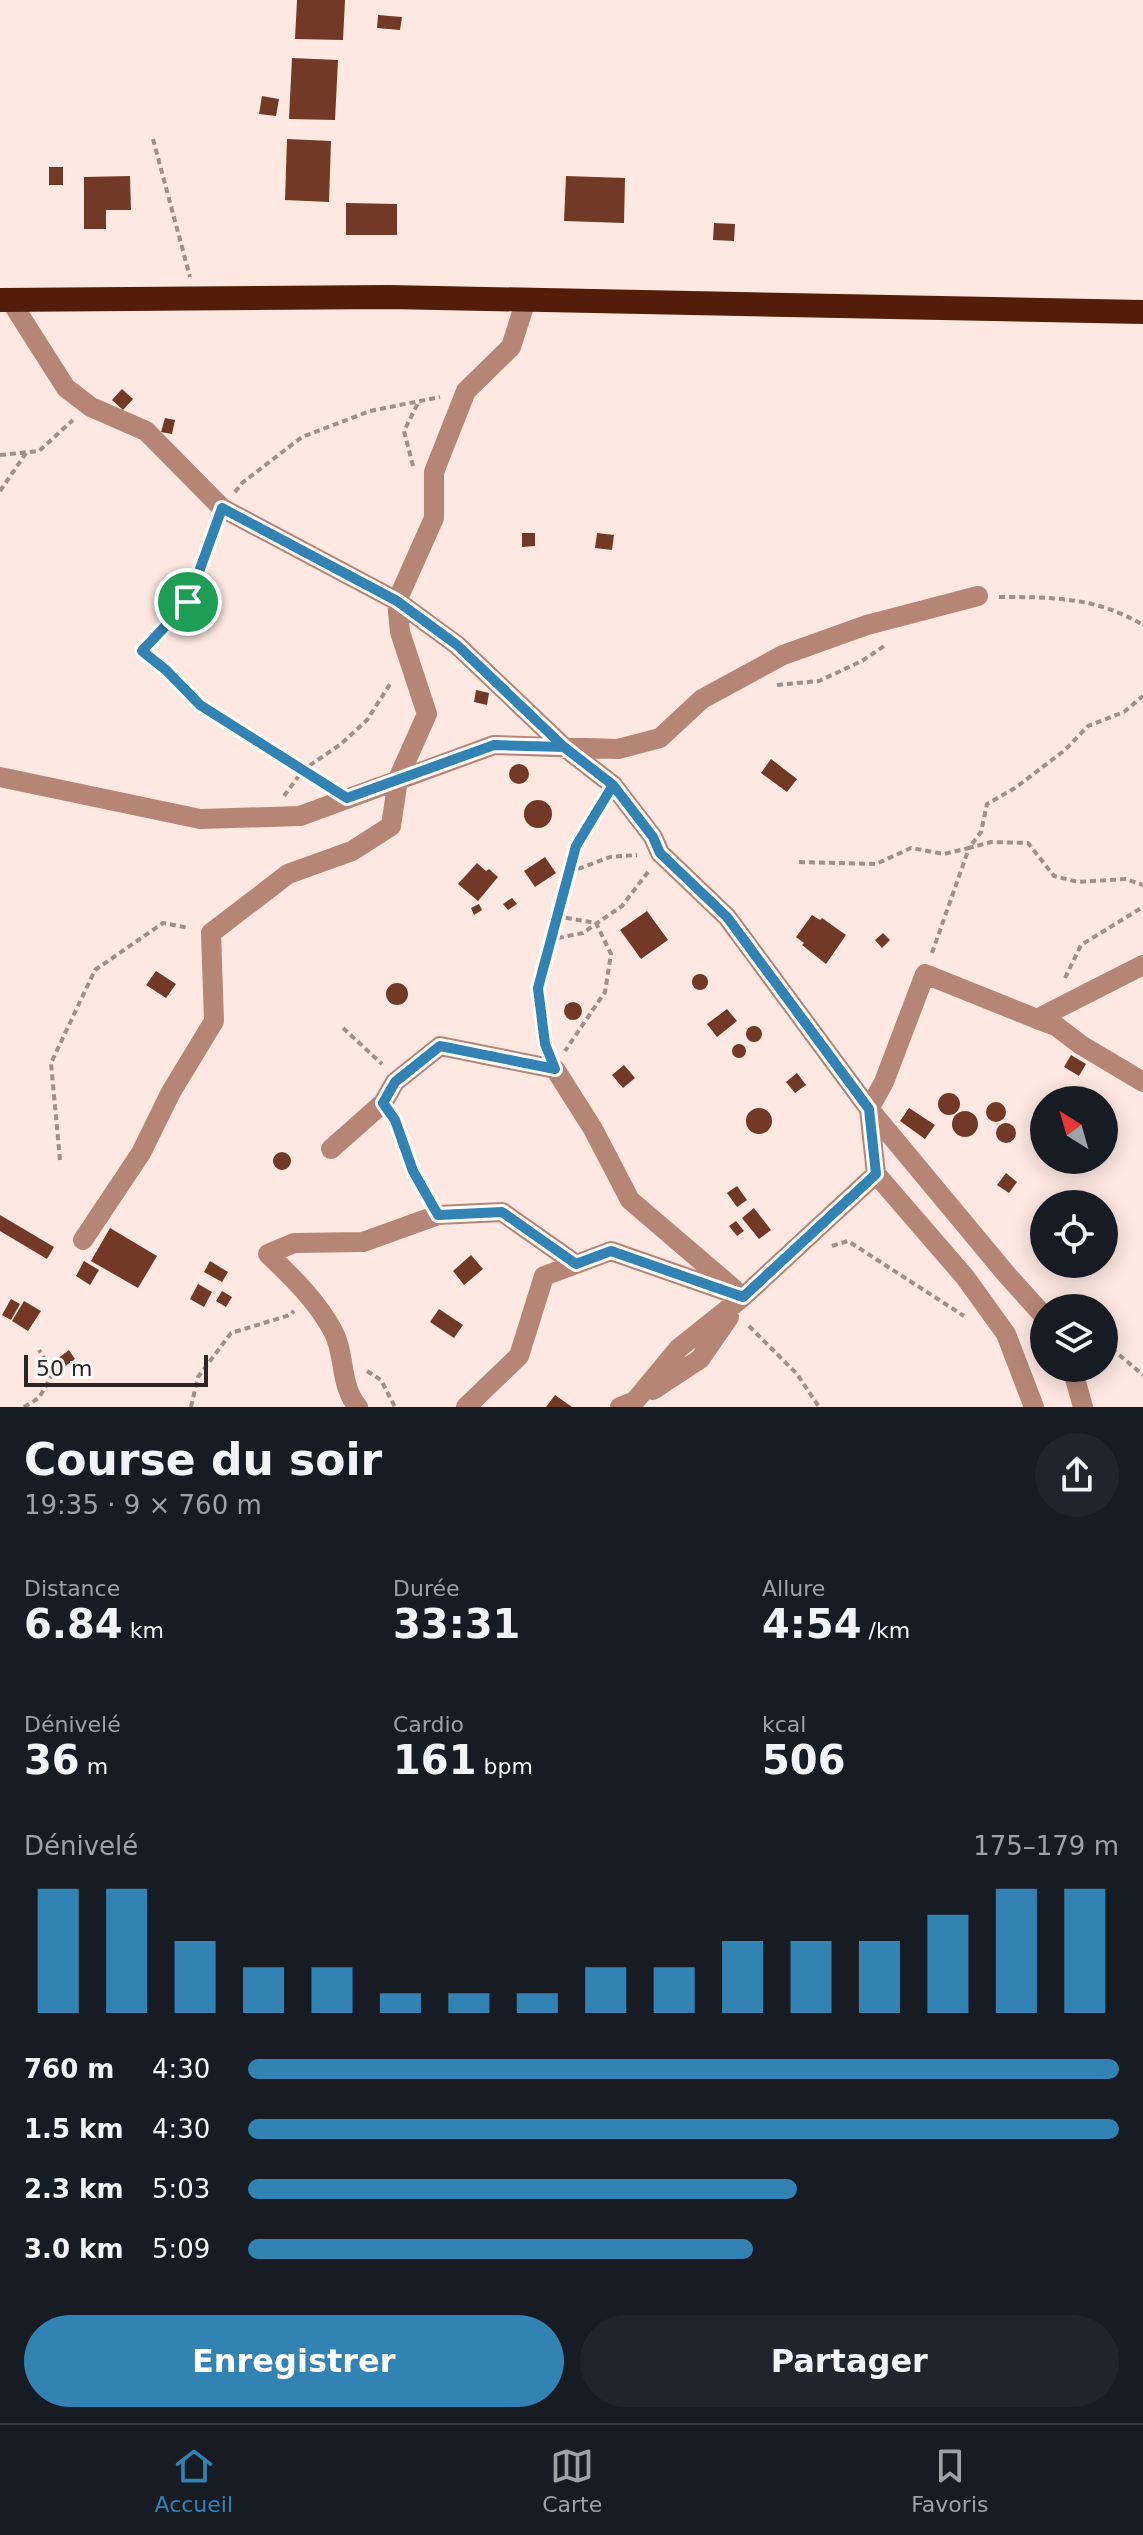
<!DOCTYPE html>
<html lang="fr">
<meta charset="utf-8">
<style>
:root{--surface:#171b24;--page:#20242c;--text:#f1f3f6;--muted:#9ea1a6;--line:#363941;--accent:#3283b4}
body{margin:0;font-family:"DejaVu Sans",sans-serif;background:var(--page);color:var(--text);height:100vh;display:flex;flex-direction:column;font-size:30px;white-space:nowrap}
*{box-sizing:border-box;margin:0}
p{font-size:26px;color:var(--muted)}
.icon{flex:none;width:44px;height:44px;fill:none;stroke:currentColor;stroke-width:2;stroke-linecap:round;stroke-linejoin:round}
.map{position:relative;height:1407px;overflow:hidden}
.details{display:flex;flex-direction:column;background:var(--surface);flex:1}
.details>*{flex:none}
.needle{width:52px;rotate:323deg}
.tools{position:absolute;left:1030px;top:1086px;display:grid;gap:16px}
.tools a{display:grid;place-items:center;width:88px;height:88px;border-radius:50%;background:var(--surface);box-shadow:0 4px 20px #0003;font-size:40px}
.scale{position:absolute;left:24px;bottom:20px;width:184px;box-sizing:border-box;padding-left:8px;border:4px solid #2e2420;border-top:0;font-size:22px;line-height:28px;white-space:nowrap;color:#2e2420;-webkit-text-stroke:6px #fbfbfb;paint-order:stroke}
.pin{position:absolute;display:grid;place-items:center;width:68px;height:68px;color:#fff;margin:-34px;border:4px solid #fff;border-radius:50%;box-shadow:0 2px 8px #0007}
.round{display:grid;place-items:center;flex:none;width:84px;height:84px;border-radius:42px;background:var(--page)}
.overview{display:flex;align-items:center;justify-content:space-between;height:136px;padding:0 24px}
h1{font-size:44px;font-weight:800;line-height:60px}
.figures{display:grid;grid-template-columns:repeat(3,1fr);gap:12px;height:136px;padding:8px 24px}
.figures div{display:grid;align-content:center}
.figures b{font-size:40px;font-weight:800}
.figures small{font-size:22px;font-weight:400}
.figures p{font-size:22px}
.chart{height:224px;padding:16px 24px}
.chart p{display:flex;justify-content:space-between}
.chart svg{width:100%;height:144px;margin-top:8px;stroke:var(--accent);stroke-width:6}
.button{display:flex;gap:16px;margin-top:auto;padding:16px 24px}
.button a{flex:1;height:92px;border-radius:48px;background:var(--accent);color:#fff;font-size:32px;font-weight:800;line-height:92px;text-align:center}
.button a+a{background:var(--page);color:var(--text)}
ul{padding:0 24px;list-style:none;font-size:26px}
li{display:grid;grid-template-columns:128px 96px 1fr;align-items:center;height:60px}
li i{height:20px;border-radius:10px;background:var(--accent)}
.menu{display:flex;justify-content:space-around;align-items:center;height:112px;border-top:2px solid var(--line);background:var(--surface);font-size:22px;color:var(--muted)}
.menu a{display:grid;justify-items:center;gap:4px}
.menu .current{color:var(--accent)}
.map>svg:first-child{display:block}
.building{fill:#723926}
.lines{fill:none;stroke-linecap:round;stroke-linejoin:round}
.path{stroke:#a1908a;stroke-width:4;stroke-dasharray:6 4;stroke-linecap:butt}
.street{stroke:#b68575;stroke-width:20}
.highway{stroke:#541d09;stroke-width:24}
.route-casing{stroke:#fff;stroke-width:16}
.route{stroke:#3283b4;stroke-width:10}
</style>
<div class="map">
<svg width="1143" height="1407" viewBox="0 0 1143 1407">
<rect width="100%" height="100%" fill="#fee8e1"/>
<path class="building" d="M297,0H345L343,40L295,39Z
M378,15L402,17L400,30L377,28Z
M292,58L338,60L335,120L289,119Z
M262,96L279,99L276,116L259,114Z
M287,139L331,141L329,202L285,200Z
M49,167H63V185H49Z
M130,176L131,210H106V229H84V177Z
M566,176L625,178L624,223L564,221Z
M346,203L397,204V235H346Z
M714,223L735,224L734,241L713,240Z
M122,389L133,399L123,410L112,400Z
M165,418L175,420L172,434L161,432Z
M522,533H535V546L522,547Z
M597,533L614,535L612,550L595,548Z
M476,690L489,693L487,705L474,702Z
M771,759L797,779L787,792L761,773Z
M509 774a10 10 0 1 1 20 0a10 10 0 1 1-20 0Z
M524 814a14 14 0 1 1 28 0a14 14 0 1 1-28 0Z
M545,857L556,873L535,887L524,871Z
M477,863L486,871L489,869L498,877L478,901L458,884Z
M512,898L517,904L508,910L503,904Z
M479,904L482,910L474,915L471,908Z
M647,911L668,940L641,959L620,930Z
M812,915L820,920L822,918L846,935L826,964L802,945L804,943L796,937Z
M883,933L890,940L882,948L875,940Z
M156,971L176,984L166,998L146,985Z
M692 982a8 8 0 1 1 16 0a8 8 0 1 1-16 0Z
M386 994a11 11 0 1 1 22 0a11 11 0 1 1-22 0Z
M564 1011a9 9 0 1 1 18 0a9 9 0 1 1-18 0Z
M727,1009L737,1021L717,1037L707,1024Z
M746 1034a8 8 0 1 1 16 0a8 8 0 1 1-16 0Z
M732 1051a7 7 0 1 1 14 0a7 7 0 1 1-14 0Z
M1071,1055L1086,1064L1079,1076L1064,1067Z
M624,1065L635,1078L623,1088L612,1075Z
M797,1073L806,1085L795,1093L786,1082Z
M938 1104a11 11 0 1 1 22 0a11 11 0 1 1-22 0Z
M986 1112a10 10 0 1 1 20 0a10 10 0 1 1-20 0Z
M909,1108L935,1125L925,1139L900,1121Z
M746 1121a13 13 0 1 1 26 0a13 13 0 1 1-26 0Z
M952 1124a13 13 0 1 1 26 0a13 13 0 1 1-26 0Z
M996 1133a10 10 0 1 1 20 0a10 10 0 1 1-20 0Z
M273 1161a9 9 0 1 1 18 0a9 9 0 1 1-18 0Z
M1006,1173L1017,1182L1009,1193L997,1185Z
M737,1186L747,1200L737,1207L727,1193Z
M754,1208L771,1230L759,1239L742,1218Z
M0,1215L54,1247L47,1259L0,1231Z
M736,1221L744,1231L737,1236L729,1226Z
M110,1228L157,1256L138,1288L91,1261Z
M471,1255L483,1269L464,1285L453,1271Z
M84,1261L99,1270L90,1285L76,1276Z
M210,1261L228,1272L222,1282L204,1272Z
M198,1284L212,1292L204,1307L190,1299Z
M222,1291L232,1297L226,1307L216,1301Z
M11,1299L20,1304L11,1320L2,1315Z
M24,1301L41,1311L28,1331L12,1321Z
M439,1309L463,1325L454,1338L430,1322Z
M69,1350L75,1359L64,1367L57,1359Z
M555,1395L572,1407H546Z"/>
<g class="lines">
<path class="path" d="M153,139L190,277
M0,455L39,451L73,420
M413,466L404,431L419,401
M0,491L26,453
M235,492L242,483L302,437L370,411L440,397
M215,527L188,602L142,651L166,670L200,705L326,784
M999,597C1051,597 1097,597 1143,625
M777,685L819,681L862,661L887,644
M284,796L303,770L341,744L367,720L392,681
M799,862L876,864L911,848L944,854L969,848L981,832L987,804L1015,788L1065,750L1088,726L1124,712L1143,696
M567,873L576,846L602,804
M556,916L596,923L611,954L605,992L565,1051
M548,940L583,933L622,906L648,872
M932,953L969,848L991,842L1028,843L1054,876L1078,882L1126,879L1143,885
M1065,978L1081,945L1143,907
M343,1028L382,1064
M546,1047L538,988L567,873L610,857L637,855
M395,1122L413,1171L428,1198
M60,1160L51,1063L95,970L163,923L189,928
M832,1246L848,1241L964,1316
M749,1326L797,1374L819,1407
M1104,1342L1143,1375
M367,1371L381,1380L395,1407
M24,1407L39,1398L53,1373L39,1350
M191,1407L198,1377L231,1333L290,1315L294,1311"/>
<path class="street" d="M10,300L66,388L91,407L146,431L222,508L397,601L457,645L564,747L613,785L653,837L660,853L727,917L869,1109L1007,1275L1044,1316
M0,777L200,819L300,816L494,745L618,749L660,738L702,699L783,655L867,625L978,596
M1037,1019L1056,1026L1081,1045L1143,1082
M331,1149L383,1103L395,1082L440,1046L555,1069L593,1129L630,1200L734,1289
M876,1174L965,1277L1006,1334L1034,1407
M83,1240L141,1153L171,1092L214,1021L211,933L288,874L352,851L391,826L398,779L427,714L400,632L397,601L434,518V472L466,391L511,347L526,300
M1072,1368L1083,1407
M653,1390L700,1359L729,1317
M358,1407C339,1385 346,1355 333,1331C317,1301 292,1277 268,1254L294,1243L363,1242L438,1215L502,1212L576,1264
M466,1407L519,1356L544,1276L611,1251L743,1297L876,1174L869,1109L884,1082L925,974L1037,1019L1143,965
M620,1407L635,1401L679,1348L743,1297"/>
<path class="highway" d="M0,300L389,297L1143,312"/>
</g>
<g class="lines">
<g class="route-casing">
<path id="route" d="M188,602L222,508L397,601L457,645L564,747L613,785L576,846L538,988L545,1044L555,1069L440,1046L395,1082L383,1103L395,1120L413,1171L438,1215L502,1212L576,1264L611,1251L743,1297L876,1174L869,1109L727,917L660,853L653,837L613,785L564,747L494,745L347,798L200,705L166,670L142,651L188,602"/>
</g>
<use href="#route" class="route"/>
</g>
</svg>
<div class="tools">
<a><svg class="needle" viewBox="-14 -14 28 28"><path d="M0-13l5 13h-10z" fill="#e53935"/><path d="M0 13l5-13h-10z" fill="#9ea1a6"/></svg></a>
<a><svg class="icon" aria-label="locate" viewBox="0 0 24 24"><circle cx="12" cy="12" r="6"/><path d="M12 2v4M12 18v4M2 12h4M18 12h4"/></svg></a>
<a><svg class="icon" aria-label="layers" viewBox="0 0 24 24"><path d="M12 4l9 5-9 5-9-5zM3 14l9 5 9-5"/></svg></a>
</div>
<div class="scale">50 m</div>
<div class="pin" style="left:188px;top:602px;background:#1e9e55"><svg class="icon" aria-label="arrive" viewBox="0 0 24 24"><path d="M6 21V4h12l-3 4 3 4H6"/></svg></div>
</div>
<section class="details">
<div class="overview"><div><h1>Course du soir</h1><p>19:35 · 9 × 760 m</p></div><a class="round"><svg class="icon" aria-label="share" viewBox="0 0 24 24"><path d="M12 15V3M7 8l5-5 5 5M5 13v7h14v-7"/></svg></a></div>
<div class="figures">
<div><p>Distance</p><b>6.84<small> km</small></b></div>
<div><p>Durée</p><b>33:31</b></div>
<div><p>Allure</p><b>4:54<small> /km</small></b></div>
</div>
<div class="figures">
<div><p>Dénivelé</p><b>36<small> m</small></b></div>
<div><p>Cardio</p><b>161<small> bpm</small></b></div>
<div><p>kcal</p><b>506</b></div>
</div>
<div class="chart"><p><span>Dénivelé</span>175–179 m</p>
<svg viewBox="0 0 160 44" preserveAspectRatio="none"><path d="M5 44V6M15 44V6M25 44V22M35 44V30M45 44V30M55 44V38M65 44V38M75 44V38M85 44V30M95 44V30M105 44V22M115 44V22M125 44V22M135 44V14M145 44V6M155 44V6"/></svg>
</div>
<ul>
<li><b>760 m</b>4:30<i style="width:100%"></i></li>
<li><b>1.5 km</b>4:30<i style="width:100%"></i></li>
<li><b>2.3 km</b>5:03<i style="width:63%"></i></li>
<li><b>3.0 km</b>5:09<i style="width:58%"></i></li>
</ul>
<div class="button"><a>Enregistrer</a><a>Partager</a></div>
</section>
<nav class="menu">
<a class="current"><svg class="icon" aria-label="home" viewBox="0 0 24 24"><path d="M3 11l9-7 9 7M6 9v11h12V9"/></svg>Accueil</a>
<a><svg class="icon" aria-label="map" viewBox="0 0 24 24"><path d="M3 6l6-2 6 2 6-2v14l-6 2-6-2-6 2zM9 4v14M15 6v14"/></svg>Carte</a>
<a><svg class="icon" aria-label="saved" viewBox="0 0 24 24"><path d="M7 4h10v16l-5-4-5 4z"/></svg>Favoris</a>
</nav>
